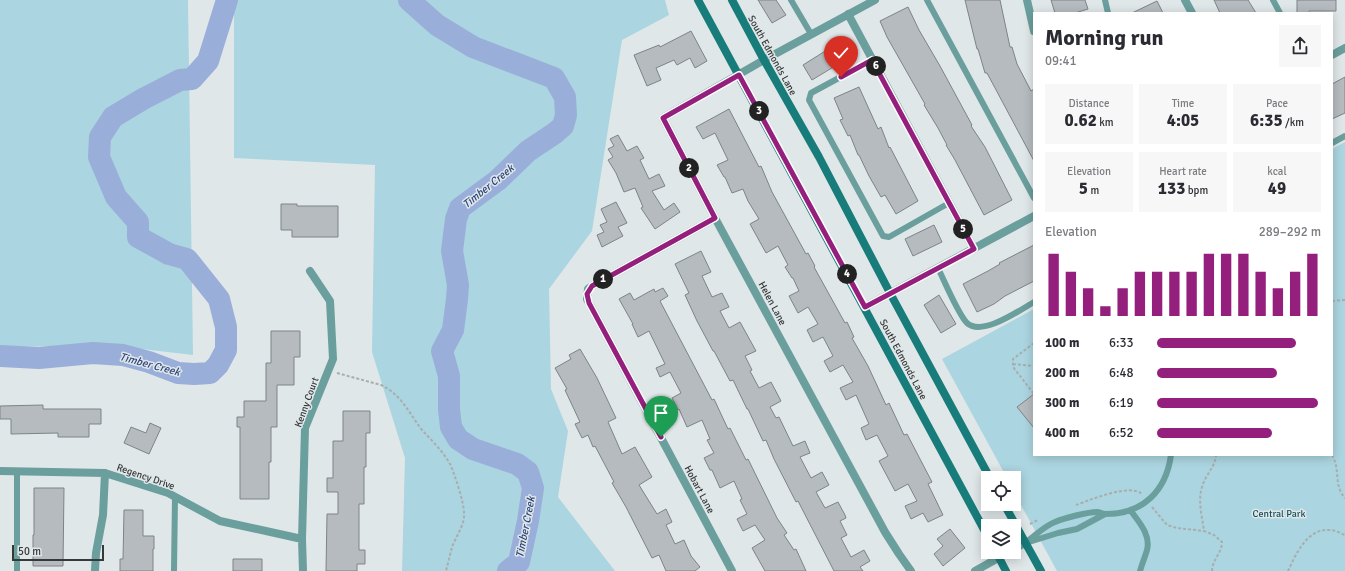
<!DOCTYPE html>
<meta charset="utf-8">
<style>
:root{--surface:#fff;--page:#f7f7f7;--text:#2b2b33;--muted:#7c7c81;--accent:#951f7c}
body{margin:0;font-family:Signika,sans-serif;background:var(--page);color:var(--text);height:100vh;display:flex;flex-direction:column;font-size:15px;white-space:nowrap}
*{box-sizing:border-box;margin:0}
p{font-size:13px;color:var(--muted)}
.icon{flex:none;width:22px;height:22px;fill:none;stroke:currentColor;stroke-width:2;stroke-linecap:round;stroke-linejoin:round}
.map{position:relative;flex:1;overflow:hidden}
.side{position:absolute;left:1033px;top:12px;width:300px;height:444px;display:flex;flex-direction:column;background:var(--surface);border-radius:0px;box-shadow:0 2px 10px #0003}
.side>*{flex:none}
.tools{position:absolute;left:981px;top:471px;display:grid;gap:8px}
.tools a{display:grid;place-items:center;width:40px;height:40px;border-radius:0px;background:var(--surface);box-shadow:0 2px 10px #0003;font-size:20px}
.scale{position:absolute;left:12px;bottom:10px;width:92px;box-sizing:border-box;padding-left:4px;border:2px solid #363939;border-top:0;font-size:11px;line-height:14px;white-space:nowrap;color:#363939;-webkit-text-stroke:3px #e0e7e9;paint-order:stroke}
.pin{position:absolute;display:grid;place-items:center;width:34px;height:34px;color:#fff;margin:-41px -17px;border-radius:50% 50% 50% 0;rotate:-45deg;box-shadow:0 0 4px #0007}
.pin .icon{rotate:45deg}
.km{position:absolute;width:20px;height:20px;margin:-10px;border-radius:50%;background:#222;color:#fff;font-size:11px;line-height:20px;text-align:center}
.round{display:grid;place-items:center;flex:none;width:42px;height:42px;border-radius:0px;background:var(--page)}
.overview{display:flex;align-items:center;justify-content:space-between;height:68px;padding:0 12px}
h1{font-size:22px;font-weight:700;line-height:30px}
.stats{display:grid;grid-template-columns:repeat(3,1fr);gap:6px;height:68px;padding:4px 12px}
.stats div{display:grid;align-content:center;border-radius:0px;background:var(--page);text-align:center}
.stats b{font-size:17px;font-weight:700}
.stats small{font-size:11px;font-weight:400}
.stats p{font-size:11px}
.chart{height:112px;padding:8px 12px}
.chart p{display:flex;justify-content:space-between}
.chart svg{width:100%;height:72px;margin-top:4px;stroke:var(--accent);stroke-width:6}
ul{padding:0 12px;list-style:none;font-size:13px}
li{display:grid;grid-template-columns:64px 48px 1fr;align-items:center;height:30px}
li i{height:10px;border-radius:5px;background:var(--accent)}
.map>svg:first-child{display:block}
.green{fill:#abd5e0}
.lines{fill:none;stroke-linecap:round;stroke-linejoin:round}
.river{stroke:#9aaeda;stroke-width:22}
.building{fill:#b5bbbf;stroke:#7e8387}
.path{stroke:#a8aeaf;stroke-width:2;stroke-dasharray:3 2;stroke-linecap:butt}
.service{stroke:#6a9f9d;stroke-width:6}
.minor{stroke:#6a9f9d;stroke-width:8}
.secondary{stroke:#177c7a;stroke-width:8}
.route-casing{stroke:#fff;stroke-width:8}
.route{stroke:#951f7c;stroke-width:5}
.labels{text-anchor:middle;stroke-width:3;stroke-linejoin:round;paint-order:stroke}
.street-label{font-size:10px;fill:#363939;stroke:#e0e7e9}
.park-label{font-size:10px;fill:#1a4e5b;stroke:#e0e7e9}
.water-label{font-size:11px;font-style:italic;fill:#2d447b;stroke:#e0e7e9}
</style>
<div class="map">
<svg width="1345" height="571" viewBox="0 0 1345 571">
<rect width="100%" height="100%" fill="#e0e7e9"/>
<path class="green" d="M0,0H188L193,355L108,345L0,347Z
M234,0H665L669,15L622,40L592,231L549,289L551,389L568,431L558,497L615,571H402L405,458L372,352L375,165L234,158Z
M1345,142V571H1057L1014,492V478H1007L942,359L1034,309V455H1332V149Z"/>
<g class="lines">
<path class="river" d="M409,0L437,25L473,47L554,78L565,97L566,115L563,126L555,133L528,151L498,180L460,208L456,219L452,251L458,285L457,299L453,330L442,351L449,376V409L451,427L458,439L473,449L517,464L528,472L533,488L528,521L519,562L508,571
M0,356L39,358L93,353L123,355L149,362L178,373L194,374L210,373L218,365L226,350V327L219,299L187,259L169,254L138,237V222L116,197L99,157L100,137L113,117L143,99L180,80L192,79L208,61L227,0"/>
</g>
<path class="building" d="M758,0H776L786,15L772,23Z
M965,0H1000L1010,47H1012L1017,64L1031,91L1034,89V161L987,73H985L978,49H977Z
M1051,0H1085L1088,9L1075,13H1055Z
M1214,0H1248L1256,13H1220Z
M1297,0H1336V11H1309V13H1297Z
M1157,1L1163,13H1132Z
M908,7L919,30L940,66L972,125L971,126L985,147L1012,200L984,215L955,160L946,145H947L938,128L924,105L925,104L887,37L880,21Z
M691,31L707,61L695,68L690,58L677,65L674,60L656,68L661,80L647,86L634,55L659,45L660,47Z
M830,48L840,63L812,80L803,65Z
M1345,77V113L1332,119V84Z
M859,87L878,129L881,127L889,148L890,147L918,201L896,214L885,195L881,197L869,176L859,155H858L850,135L848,136L840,120L843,119L834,98Z
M729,109L759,167L761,166L772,192L806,254L808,253L815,266L814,267L845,323L847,322L854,337L852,338L868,366L886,405L889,403L904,435L907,434L932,482L928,484L943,515L928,522L923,513L911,519L905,506L917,501L908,484L895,491L879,461L888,456L877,435L866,440L861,428L869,424L856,395L846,400L840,388L853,382L843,365L830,372L824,361L833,356L823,337L813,342L807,330L818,324L808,307L798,313L789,296L799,291L793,278H792L785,267L788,265L778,246L766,253L750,224L759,219L748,201L743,189L732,193L725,177H724L717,165L728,160L715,133L703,139L696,127Z
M618,135L627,151L637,146L644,158L640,160L649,179L659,174L665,186L652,191L664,210L674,203L680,212L655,229L641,208L643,207L635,188L624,192L616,173L608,160L613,157L608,149L614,146L610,139Z
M616,202L627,223L618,227L623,236L602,247L597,235L604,232L600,225L607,222L601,209Z
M281,204H297V206H338V237H292V230H281Z
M934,225L942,242L913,256L905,239Z
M1034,245V281L1005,296L994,304L977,312L963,284L988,271L1000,264L999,263Z
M701,251L711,272L702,276L712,297L722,293L729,307L720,311L729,328L740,322L756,351L745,356L752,370L750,371L759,388L771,382L781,401L770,407L776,418L779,417L793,446L805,441L810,453L800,457L811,478L822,472L829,485L816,492L825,508L838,502L845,515L846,518L840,521L847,535L841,538L851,557L864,550L870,561L860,567L863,571H834L798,501L796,502L774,459L766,440L763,441L748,409H747L733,380L730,381L714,351H713L697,321L685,295L689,293L675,264Z
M663,288L668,296L660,301L712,400L714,399L728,429L730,428L746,460L748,459L777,518L787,533L784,535L794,550L796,549L806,571H765L752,548L765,540L755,525L743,531L737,519L747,514L740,500L742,499L734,481L720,488L712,470H710L704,458L714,453L707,440L710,439L702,420L687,427L679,409L678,410L672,398L681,393L670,372L660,377L656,368L665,364L649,331L638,337L632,324H633L619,299L630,293L634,300L654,289L655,292Z
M939,295L956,324L941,333L924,305Z
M271,331H300V357H294V385H277V427H271V462H269V499H240V427H237V417H244V401H266V363H271Z
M580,349L597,378L616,418L608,422L622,454L635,447L652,477L639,485L657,514L666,509L672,522L666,525L675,544L684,540L691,556L700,567L695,571H666L659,555L652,558L626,507L612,483L614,482L595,446L593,447L588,435L582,438L575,424L580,422L565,390L567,389L555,368L571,359L569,355Z
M1034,394V428L1017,407Z
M43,405V409H101V424H89V437H58V433L11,434V419H0V406Z
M343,411H370V433H366V467H364V504H359V550H365V564H357V571H326L327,514H338V492H327V478H333V441H343Z
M150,423L161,428L149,454L124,443L131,427L146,433Z
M34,488H64L63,566H33V535H34Z
M124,510H143V536H154V549H153V571H120V559H123Z
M950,529L965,548L943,566L934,554L943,546L937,539Z
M233,559H262V571H233Z"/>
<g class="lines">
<path class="path" d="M1332,301L1345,300
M1034,343L1013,359V367L1034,394
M1013,364L1034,366
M337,373L381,385C401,394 409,413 422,430C432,441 444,452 451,466C455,476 464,502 464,513C465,525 456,536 452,547C450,555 448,563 446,571
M1332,455C1341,470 1333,485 1345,498
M1076,505C1090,500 1130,483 1142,494
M1152,507L1167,525L1177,528L1204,531
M1030,524L1038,520
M1212,571C1212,560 1222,553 1222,542L1214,535L1204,531C1202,516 1197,499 1203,484C1207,473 1215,467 1216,455
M1288,571C1296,554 1307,528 1330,530C1335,530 1340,533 1345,535"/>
<path class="service" d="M791,0L811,34
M927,0L1034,198
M1105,0L1108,13
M1273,0L1280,13
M872,60L811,93L809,100L883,236L889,237L949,203
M1332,143L1345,136
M938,268C944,280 958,314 967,323C982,337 1020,310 1034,302
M17,471V571
M1131,511C1139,522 1151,535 1147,550C1145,557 1142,564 1140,571
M1029,542L1058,533L1077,529L1105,514
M1025,543C1035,536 1044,526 1055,522C1064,518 1088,512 1097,512C1100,512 1103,514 1106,514C1143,514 1166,491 1171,455
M174,571L175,497"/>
<path class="minor" d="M875,0L764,60L663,118L715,218L885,532L899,554L911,571
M1027,0L1034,31
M1185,0L1192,13
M848,14L974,249
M1332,55L1345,48
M715,218L592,286L588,289L587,299L732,571
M865,307L1034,216
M0,471L105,473L168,493L220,521L302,539
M1014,549L1025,543
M95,571L96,553L103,515L105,473
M303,571L302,539L305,428L333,359L330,301L310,271
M975,571L1009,552"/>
<path class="secondary" d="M698,0L988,537
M732,0L764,60L819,157L890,293L990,478
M1004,504L1041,571
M996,552L1006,571"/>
</g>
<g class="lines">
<g class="route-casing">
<path id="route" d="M661,437L589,303L587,294L592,286L715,218L663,118L739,75L865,307L974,249L872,60L841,77"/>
</g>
<use href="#route" class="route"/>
</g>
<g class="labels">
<g class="street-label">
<text transform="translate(773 55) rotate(61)" y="4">South Edmonds Lane</text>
<text transform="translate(773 303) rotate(62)" y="4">Helen Lane</text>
<text transform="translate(904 359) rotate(62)" y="4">South Edmonds Lane</text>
<text transform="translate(306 402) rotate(-70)" y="4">Kenny Court</text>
<text transform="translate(146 476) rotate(19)" y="4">Regency Drive</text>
<text transform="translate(700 489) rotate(62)" y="4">Hobart Lane</text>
</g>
<g class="park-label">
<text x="1279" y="517">Central Park</text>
</g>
<g class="water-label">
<text transform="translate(488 186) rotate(-39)" y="4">Timber Creek</text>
<text transform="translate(150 364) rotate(15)" y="4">Timber Creek</text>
<text transform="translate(525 527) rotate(-79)" y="4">Timber Creek</text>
</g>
</g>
</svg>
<div class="tools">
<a><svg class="icon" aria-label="locate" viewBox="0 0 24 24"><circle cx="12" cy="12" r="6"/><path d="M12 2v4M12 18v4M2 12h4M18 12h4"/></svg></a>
<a><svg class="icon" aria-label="layers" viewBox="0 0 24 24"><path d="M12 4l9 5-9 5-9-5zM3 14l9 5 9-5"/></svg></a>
</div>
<div class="scale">50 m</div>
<div class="pin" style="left:661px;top:437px;background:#1e9e55"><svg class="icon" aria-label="arrive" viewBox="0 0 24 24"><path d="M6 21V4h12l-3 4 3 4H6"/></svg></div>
<div class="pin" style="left:841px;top:77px;background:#d93025"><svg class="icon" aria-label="check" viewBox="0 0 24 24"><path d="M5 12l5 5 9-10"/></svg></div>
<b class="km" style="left:603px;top:279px">1</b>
<b class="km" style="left:689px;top:168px">2</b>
<b class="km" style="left:759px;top:111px">3</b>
<b class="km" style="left:847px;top:274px">4</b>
<b class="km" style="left:963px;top:229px">5</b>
<b class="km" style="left:876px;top:66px">6</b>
<section class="side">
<div class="overview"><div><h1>Morning run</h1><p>09:41</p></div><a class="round"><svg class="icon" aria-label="share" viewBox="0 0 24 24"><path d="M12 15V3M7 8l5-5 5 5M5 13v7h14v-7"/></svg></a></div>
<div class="stats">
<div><p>Distance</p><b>0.62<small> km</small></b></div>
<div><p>Time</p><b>4:05</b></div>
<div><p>Pace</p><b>6:35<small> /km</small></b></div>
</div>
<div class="stats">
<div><p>Elevation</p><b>5<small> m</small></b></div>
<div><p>Heart rate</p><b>133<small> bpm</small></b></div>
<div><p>kcal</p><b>49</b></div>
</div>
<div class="chart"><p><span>Elevation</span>289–292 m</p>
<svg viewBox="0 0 160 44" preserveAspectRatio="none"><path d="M5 44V6M15 44V17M25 44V27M35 44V38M45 44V27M55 44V17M65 44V17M75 44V17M85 44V17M95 44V6M105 44V6M115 44V6M125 44V17M135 44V27M145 44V17M155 44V6"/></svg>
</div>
<ul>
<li><b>100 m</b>6:33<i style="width:85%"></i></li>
<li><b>200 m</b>6:48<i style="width:73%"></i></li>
<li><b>300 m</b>6:19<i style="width:98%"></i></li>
<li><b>400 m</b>6:52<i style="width:70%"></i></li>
</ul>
</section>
</div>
